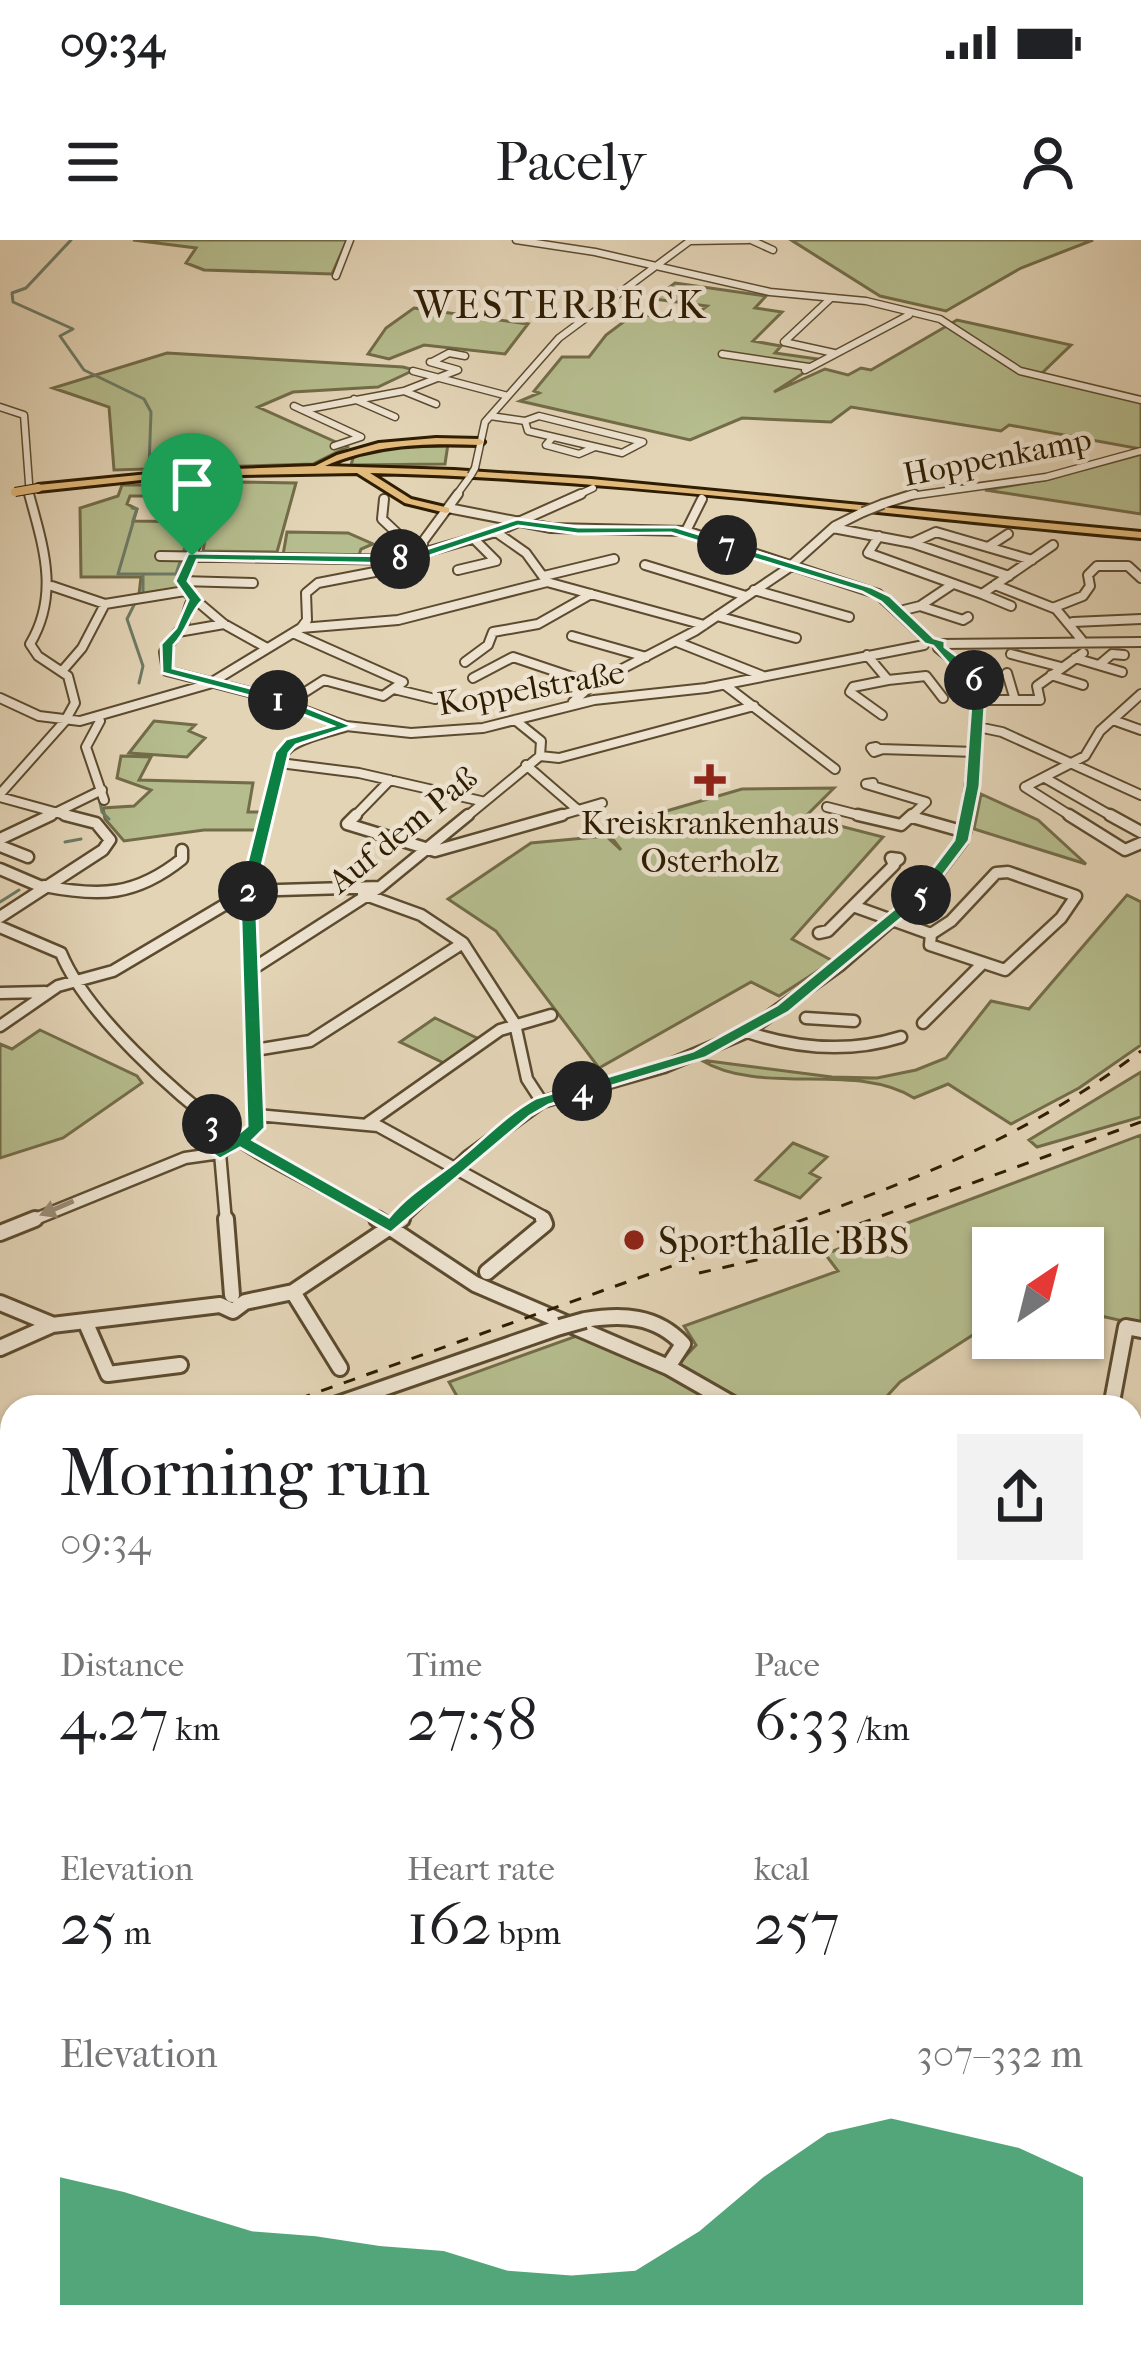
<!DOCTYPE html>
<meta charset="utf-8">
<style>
:root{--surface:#fff;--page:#f2f2f2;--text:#202124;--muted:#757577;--accent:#0b8043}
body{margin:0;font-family:"IM FELL French Canon",serif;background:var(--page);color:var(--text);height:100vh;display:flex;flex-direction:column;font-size:45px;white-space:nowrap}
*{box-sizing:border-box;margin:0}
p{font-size:39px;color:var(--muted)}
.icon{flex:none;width:66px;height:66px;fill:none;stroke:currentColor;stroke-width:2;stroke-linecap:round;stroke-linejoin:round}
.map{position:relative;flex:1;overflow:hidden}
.details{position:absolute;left:0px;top:1155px;width:1143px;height:975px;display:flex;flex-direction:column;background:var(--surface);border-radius:36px 36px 0 0;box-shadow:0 3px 9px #0004}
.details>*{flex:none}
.needle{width:78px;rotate:35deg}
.tools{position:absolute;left:972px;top:987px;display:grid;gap:24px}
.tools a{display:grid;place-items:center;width:132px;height:132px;border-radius:0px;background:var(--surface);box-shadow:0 3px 9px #0004;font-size:60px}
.pin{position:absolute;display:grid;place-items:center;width:102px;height:102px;color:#fff;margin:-123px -51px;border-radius:50% 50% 50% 0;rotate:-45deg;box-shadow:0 0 12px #0007}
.pin .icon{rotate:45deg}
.km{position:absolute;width:60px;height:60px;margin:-30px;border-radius:50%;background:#222;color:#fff;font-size:33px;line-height:60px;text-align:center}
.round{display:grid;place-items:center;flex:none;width:126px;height:126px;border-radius:0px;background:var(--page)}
.headline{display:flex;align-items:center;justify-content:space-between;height:204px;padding:0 60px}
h1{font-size:66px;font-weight:600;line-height:90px}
.metrics{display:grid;grid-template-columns:repeat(3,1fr);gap:18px;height:204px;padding:12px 60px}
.metrics div{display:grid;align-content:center}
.metrics b{font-size:60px;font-weight:600}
.metrics small{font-size:33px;font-weight:400}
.metrics p{font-size:33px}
.chart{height:336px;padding:24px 60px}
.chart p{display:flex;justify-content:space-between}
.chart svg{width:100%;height:216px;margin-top:12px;fill:var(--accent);opacity:.7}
.status{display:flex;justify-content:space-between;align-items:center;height:84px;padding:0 60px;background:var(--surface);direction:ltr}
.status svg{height:33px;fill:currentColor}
header{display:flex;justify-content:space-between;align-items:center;height:156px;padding:0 60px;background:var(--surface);font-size:54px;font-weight:600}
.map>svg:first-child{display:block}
.green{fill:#b5bc8d;stroke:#726c48;stroke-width:3}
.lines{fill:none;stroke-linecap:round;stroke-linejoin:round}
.stream-far1{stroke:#6d7b66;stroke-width:3}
.stream{stroke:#6d7b66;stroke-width:4.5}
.minor-far4-casing{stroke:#5c4b2f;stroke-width:9}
.minor-far3-casing{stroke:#5c4b2f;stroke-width:12}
.minor-far2-casing{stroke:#5c4b2f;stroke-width:15}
.minor-far1-casing{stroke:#5c4b2f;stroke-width:20}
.minor-casing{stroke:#5c4b2f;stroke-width:22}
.major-casing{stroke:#2f1d02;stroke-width:6}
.minor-far4{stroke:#ede3d0;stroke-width:6}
.minor-far3{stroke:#ede3d0;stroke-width:8}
.minor-far2{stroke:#ede3d0;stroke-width:10}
.minor-far1{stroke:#ede3d0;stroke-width:14}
.minor{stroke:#ede3d0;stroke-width:16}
.major{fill:#e2ba7b;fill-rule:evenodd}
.rail{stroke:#2f1d02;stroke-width:3;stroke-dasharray:12 12;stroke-linecap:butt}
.minor-bridge-far2-casing{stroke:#5c4b2f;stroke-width:9;stroke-linecap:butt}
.minor-bridge-far1-casing{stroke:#5c4b2f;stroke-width:12;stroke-linecap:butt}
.minor-bridge-casing{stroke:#5c4b2f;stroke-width:20;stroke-linecap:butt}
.major-bridge-casing{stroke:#2f1d02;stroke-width:10;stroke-linecap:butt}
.minor-bridge-far2{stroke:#ede3d0;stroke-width:6}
.minor-bridge-far1{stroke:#ede3d0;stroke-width:8}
.minor-bridge{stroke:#ede3d0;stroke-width:14}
.major-bridge{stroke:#e2ba7b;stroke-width:8}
.oneway{fill:#988a73}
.route{fill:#0b8043;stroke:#fff;stroke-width:3;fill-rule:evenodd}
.poi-dot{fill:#8f2418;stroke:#ede3d0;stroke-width:4.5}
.labels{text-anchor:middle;stroke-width:9;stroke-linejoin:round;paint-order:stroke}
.far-street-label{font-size:33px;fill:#2f1d02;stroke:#ede3d0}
.far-poi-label{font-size:33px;fill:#2f1d02;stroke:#ede3d0}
.far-quarter-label{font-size:39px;letter-spacing:3px;fill:#2f1d02;stroke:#ede3d0}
.poi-label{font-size:39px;fill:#2f1d02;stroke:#ede3d0;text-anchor:start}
</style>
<div class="status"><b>09:34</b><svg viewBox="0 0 49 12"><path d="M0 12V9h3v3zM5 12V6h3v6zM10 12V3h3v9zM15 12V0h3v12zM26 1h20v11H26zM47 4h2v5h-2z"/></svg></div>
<header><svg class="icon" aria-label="menu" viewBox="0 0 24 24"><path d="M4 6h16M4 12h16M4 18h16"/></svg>Pacely<svg class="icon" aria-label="person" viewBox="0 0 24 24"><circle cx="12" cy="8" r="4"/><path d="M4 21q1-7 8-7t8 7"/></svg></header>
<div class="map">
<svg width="1141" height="2129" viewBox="0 0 1141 2129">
<rect width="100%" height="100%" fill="#e3d4b6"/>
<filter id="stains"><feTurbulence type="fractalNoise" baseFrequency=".00167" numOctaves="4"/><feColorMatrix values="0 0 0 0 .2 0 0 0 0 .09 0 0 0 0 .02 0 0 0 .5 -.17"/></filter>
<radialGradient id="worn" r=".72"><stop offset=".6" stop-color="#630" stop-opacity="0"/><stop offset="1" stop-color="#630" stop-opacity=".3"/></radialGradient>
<path class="green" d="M133,0H347L332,34L204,30L186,23L196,8Z
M791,0H1093L1021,28L946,71L880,56Z
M675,43L766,56L755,68L782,72L753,101L781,106L775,113L824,120L774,152L825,129L848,135L861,128L871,130L957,80L1071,105L1040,135L1141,162V209L1009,185L1001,191L851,167L831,182L742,178L690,200L520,161L539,153L534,151L562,117H589L606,95L634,74L689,80L707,66L654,59Z
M414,68L528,84L505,114L424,105L389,119L368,114L386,88Z
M167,113L403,127L414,130L378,147L293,152L258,167L347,207L313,224L114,230L109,167L53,148Z
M415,204H448L445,224L351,225L354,215Z
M1141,211V274L985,250L1050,239Z
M235,242L296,243L277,312L203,311L209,275H225Z
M122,245H201L197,256H130L127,264L137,269L133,281L200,282L178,335L179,350L139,354L141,337H81L80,268L118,256Z
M287,292L348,293L373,304L361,309L359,315H283Z
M154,481L195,485L189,491L205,498L187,517L129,513Z
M121,516L151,517L139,540L253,543L248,572H262L259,590H204L124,601L105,579L103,568L134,566L151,550L117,538Z
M834,548L805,577L883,597L792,699L833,721L779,756L751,742L599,828L496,691L448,659L531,603L606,596L621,610L609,594L632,581L742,549Z
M981,554L1038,580L1086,624L974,589Z
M1127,655L1141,662V805L1079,848L1011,884L948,844L914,858C857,821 761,857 701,820L832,837L877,838L916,830L946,818L991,761L1029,769Z
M435,778L479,799L444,823L400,802Z
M40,790L137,836L142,843L63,898L0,918V804L12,809Z
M1141,832V877L1037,907L1029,900Z
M1141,895V1085L1083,1072V1008H993V1082L900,1142L877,1167H463L449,1142L582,1094L670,1133L696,1105L684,1086L838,1031L825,1014Z
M793,903L827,917L810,933L820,938L800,958L756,940Z
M0,1497H12V1666L0,1664Z
M1131,1791L1141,1792V2129H686L680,2118H1131Z
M0,1983L12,1999V2118H27V2129H0Z"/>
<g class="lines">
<path class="stream-far1" d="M71,0L26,48L12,53L13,62L73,89L60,96L84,130L144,159L151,172L149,228
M132,268L137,269L118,334H176L193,283
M143,336V353
M135,363L127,379L143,426L139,443
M83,511L92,535
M96,544L102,572L109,579
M65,602L81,599
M0,662L19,650"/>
<path class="stream" d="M1111,2118L1114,2129"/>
<g class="minor-far4-casing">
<path id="minor-far4" d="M516,0L595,12L770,52L866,61L940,79L1020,131L1141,160
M751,0L773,10
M690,1L748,0
M336,36L350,0
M831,58L784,102L834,113
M722,114L809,127
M432,122L449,113L465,116
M805,130L909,75
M413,131L508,156
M404,151L436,164
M354,159L395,177
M294,166L361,197L334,206
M0,167L24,175L30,257
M303,170L404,151L458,130L430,122
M490,176L525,181
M539,176L643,202L622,213L528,191L525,181Z
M553,197L546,205L579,214L595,207
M475,228L485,182L559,98L691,0
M215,257L222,240
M455,257L471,235
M574,257L593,248
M903,257L1046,237L1141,211"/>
</g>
<g class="minor-far3-casing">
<path id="minor-far3" d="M384,259L382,279L400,296L423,304
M883,264L914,254
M448,268L551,288L686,291L878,354L929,401
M833,288L912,303L1009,336
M686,291L702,259
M496,292L526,313L547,342
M879,296L868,313L982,354L1053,305
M912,303L936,292L1032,320
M988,307L1008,294
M413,315L458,254
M160,316L404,320
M645,325L746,356
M458,330L496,321L475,300
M544,336L614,319
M181,341L253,343
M547,342L704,385
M995,345L1056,369L1081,399
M52,346L105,364L185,351
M754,350L849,377
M185,351L181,341L217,254
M185,351L224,384L267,408
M982,354L1011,366
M920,366L963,380L968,377
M1055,367L1083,356L1090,346L1088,335L1097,326H1128L1141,338
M900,371L920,366L953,344
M717,376L796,398
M1073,382L1141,379
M224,384L178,392L164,412L167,431L269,457L346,486L411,493L483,488L594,460L706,448L924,405
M301,388L307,380L306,353L318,343L380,331L412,316L496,292L581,254
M301,388L398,380L547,342
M182,390L190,364L196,360
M572,396L646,417
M677,402L763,436
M940,404L1141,402
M938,408L968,432L981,460L965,578
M1011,414L1061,427
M867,415L888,440L926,436L943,458
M1075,418L1122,432
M465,422L488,405L493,392L538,384L591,354
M1099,425L1112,414L1124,415
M63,430L82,408L105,364
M1007,433L1015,460
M1051,435L1083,445
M473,438L513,417L593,444
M725,445L835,529
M394,449L435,459
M0,458L39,476L80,481L209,444L301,388
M981,460H1040L1037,446L1083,413
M573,462L593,444L695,391L787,329L835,286L863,272
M288,463L324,440L383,456L403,442L293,393
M882,475L850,452L853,447L888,440
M97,477L100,481L86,507L104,560
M515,480L541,501L540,516
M1113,480L1141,490
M978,487L1002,492L1141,555
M876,507L880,510L874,512L871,508Z
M880,509L976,512
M540,516L559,518L754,466
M280,523L359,533L481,561
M526,525L578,570
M1045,538L1115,578
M873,543L866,544L926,562L909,578
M1025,547L1085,516L1100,491L1141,454
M1025,547L1074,578
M0,554L65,481L75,463L68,436L38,416L30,404C60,354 43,306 29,254
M0,557L76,578
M827,567L870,578
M45,578L102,550
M266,578C284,505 270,508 345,487
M353,578L390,540
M465,578L540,516
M551,578L602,563"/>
</g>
<g class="minor-far2-casing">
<path id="minor-far2" d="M356,575L347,584L435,611L562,575
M858,575L901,585L912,575
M1069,575L1125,610L1141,603
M1110,575L1141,592
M912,577L965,592
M0,599L51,575
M0,606L28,617
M0,629L42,647
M1008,632L1076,656L1061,678L1005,730L930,705L931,694L951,681L996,633Z
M44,646C100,657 136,656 182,619V610
M363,654L421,675L463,703L515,784L527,839L542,862
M853,666L931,694
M0,677L103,610L110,600L96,583L65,575
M0,687L61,713C86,774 175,854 230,894C277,928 333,949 382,982
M819,693L828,691L894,625L891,618L899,619L895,622
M254,728L380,647L468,575
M0,753L45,752
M806,778L854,781
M923,783L981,725
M0,786L58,746L113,731L248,651L380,647
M747,792C798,809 850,813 901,797
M255,810L310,801L463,703
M257,875L378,886L542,976L544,982
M211,882L220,913L226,982
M368,883L500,790L551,775
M28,982L185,918L220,913L256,888L248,651L267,575
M398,982L468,916L542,862L664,827L747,792L839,726L921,655L962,601L966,575"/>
</g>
<g class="minor-far1-casing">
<path id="minor-far1" d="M226,979L232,1055
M377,979L475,1044L668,1127L738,1167
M0,993L35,979
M487,1032L545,984L543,979
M293,1052L340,1128
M0,1063L51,1084
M585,1080C622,1074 656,1075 683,1104L668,1127
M85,1081L108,1134L180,1125
M0,1108L52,1085L220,1065L233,1071L245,1062L293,1052L402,979
M329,1167L560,1087
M1111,1167L1126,1087L1141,1090
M0,1296L12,1292
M0,1359L12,1358
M1131,1426L1141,1431"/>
</g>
<g class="minor-casing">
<path id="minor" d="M1131,1576L1141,1574
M1131,1700H1141
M0,1729L12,1731
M220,2118L223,2129
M381,2118L385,2129
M575,2118L585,2129"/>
</g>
<g class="major-casing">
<path id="major" d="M436,198L480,199L484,202L480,205C425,203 376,204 325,226L454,230L591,239L1141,292V298C884,276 628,239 370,233L411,259L449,268V272L446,273L405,263L357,233L179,236L38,251L33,248L38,245L179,231L315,226L337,215L379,203Z"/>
</g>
<use href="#minor-far4" class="minor-far4"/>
<use href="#minor-far3" class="minor-far3"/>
<use href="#minor-far2" class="minor-far2"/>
<use href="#minor-far1" class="minor-far1"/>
<use href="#minor" class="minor"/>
<use href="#major" class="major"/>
<path class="rail" d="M699,1033L765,1018L1141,882
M276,1167C419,1116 562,1065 706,1014C864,958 1005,914 1141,811
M0,1275L12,1270"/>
<g class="minor-bridge-far2-casing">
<path id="minor-bridge-far2" d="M471,235L475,228"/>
</g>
<g class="minor-bridge-far1-casing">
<path id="minor-bridge-far1" d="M863,272L883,264"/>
</g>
<g class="minor-bridge-casing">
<path id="minor-bridge" d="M560,1087L585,1080"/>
</g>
<g class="major-bridge-casing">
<path id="major-bridge" d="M15,252L38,248"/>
</g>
<use href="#minor-bridge-far2" class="minor-bridge-far2"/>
<use href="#minor-bridge-far1" class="minor-bridge-far1"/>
<use href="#minor-bridge" class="minor-bridge"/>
<use href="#major-bridge" class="major-bridge"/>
</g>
<defs><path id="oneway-solid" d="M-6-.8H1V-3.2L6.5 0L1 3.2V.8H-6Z" transform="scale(3)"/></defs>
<use class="oneway" href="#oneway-solid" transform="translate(57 968) rotate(157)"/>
<path class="route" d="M517,279L578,287H676L871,347L890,356L934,398L945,401V407L965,422L986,449L980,546L969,601L926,658L789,772L705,818L549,865L530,876L391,993L240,908L220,919L211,913L205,877H217L240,892L247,886L240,651L275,512L286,499L332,486L265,460L162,433L161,404L176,388L188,360L175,341L188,313L405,316ZM518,286L578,294L671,293L862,352L881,362L925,404L933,406L972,450L965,546L954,600L915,652L777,765L693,811L536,858C505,875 482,901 454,923C431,941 408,954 389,977L253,900L265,888L256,651L289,513L296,505L353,486L274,454L173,428L174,405C188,391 190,372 203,360L188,341L197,320L406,324Z"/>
<g class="poi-dot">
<path d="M704 522h12v12h12v12h-12v12h-12v-12h-12v-12h12z"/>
<circle cx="634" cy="1000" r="12"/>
</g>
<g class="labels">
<g class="far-street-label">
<text transform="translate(997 216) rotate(-11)" y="12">Hoppenkamp</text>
<text transform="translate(531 447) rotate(-10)" y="12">Koppelstraße</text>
<text transform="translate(402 589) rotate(-39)" y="12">Auf dem Paß</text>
</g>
<g class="far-poi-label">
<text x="710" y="594">Kreiskrankenhaus<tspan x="710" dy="38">Osterholz</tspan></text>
</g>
<g class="far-quarter-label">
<text x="561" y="78">WESTERBECK</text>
</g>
<g class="poi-label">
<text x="658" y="1014">Sporthalle BBS</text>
</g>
</g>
<rect width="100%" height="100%" filter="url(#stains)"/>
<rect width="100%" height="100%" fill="url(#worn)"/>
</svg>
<div class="tools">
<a><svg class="needle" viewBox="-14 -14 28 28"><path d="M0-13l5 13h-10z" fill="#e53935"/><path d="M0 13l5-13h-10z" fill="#757577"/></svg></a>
</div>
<div class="pin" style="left:192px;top:316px;background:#1e9e55"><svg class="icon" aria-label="arrive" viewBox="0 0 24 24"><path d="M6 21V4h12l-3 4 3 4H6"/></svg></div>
<b class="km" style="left:278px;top:460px">1</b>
<b class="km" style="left:248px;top:651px">2</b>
<b class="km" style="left:212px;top:884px">3</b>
<b class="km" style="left:582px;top:851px">4</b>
<b class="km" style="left:921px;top:655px">5</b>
<b class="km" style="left:974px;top:440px">6</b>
<b class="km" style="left:727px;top:305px">7</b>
<b class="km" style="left:400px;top:319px">8</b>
<section class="details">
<div class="headline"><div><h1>Morning run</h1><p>09:34</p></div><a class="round"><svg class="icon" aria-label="share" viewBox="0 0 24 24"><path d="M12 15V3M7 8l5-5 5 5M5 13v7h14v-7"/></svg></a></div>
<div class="metrics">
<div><p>Distance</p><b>4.27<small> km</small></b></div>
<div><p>Time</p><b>27:58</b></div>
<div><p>Pace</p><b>6:33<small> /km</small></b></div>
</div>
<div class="metrics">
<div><p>Elevation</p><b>25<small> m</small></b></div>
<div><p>Heart rate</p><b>162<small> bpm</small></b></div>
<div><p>kcal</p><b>257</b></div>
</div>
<div class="chart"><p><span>Elevation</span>307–332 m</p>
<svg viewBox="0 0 160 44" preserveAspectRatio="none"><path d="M0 44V18L10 21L20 25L30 29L40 30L50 32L60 33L70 37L80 38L90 37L100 29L110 18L120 9L130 6L140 9L150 12L160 18V44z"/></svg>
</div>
</section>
</div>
